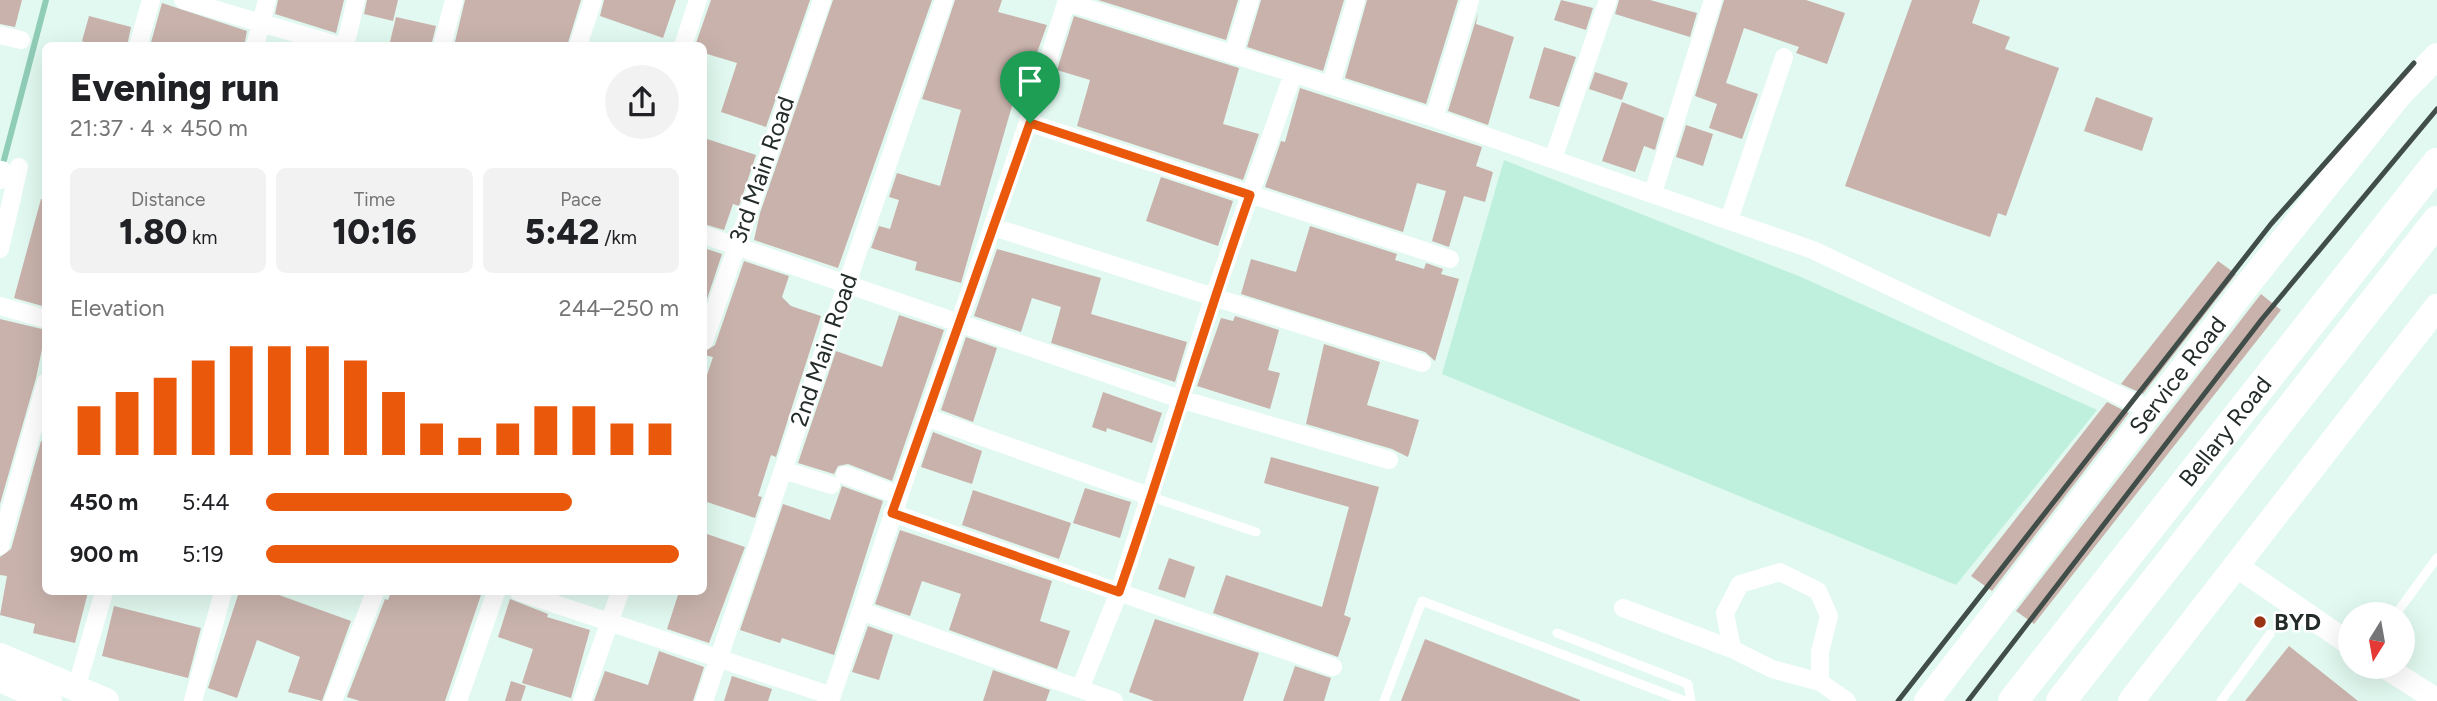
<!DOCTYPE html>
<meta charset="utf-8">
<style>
:root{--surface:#fff;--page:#f2f2f2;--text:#202124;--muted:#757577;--accent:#ea580c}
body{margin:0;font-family:Figtree,sans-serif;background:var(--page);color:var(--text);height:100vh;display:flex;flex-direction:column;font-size:26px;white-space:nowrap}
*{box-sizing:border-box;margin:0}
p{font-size:23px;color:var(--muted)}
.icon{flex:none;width:38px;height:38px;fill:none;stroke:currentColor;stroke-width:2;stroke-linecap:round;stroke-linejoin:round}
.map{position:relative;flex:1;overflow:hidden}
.sheet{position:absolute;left:42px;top:42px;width:665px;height:553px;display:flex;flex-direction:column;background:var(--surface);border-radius:10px;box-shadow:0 7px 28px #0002}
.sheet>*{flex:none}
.needle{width:46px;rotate:191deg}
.tools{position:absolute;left:2338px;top:602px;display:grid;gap:14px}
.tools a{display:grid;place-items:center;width:77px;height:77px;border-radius:50%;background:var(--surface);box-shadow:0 7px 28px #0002;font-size:35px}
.pin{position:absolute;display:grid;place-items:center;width:60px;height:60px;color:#fff;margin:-72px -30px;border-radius:50% 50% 50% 0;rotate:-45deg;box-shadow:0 0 7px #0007}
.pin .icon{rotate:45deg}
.round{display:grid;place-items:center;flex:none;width:74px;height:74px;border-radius:37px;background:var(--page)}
.head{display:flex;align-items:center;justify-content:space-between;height:119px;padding:0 28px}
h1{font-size:38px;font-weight:800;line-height:52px}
.figures{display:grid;grid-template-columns:repeat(3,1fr);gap:10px;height:119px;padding:7px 28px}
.figures div{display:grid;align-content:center;border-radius:10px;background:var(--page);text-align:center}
.figures b{font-size:35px;font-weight:800}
.figures small{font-size:19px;font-weight:400}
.figures p{font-size:19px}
.chart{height:196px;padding:14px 28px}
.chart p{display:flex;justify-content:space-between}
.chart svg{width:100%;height:126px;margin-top:7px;stroke:var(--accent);stroke-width:6}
ul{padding:0 28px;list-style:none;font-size:23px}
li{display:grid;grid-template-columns:112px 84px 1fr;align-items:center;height:52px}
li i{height:18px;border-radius:9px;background:var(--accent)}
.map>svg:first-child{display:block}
.green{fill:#bff0dd}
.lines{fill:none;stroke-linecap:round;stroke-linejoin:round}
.stream{stroke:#90cdb7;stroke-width:6}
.building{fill:#c9b2ac}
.service{stroke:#fff;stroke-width:9}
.minor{stroke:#fff;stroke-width:18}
.tertiary{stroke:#fff;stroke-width:23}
.secondary{stroke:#fff;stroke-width:26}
.trunk{stroke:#fff;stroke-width:30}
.rail{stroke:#414d48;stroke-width:5}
.route-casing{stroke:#fff;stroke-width:14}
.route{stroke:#ea580c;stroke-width:9}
.poi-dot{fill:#9a3314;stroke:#fff;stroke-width:2.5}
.labels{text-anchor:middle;stroke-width:5;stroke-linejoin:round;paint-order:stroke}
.street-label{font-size:24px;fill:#232c28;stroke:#fff}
.poi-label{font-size:24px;font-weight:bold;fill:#232c28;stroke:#fff;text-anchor:start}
</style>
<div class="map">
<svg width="2437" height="701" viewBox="0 0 2437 701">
<rect width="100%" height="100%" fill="#e1f9f0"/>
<path class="green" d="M1504,160L1801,277L2097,410L1956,585L1442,374Z"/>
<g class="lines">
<path class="stream" d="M4,160L46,0"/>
</g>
<path class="building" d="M0,0H22L15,27L0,24Z
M278,0H344L336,33L275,14Z
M367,0H398L393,21L364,14Z
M465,0H581L567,46H454Z
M604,0H676L663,38L600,16Z
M711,0H810L766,127L721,112L737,63L704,53V46H695Z
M833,0H932L838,268L754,240L760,213Z
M955,0H1002L998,12L1047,25L1020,100L1014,99L961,283L915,270L917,262L871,248L879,226L890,229L899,200L889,197L897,173L940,186L961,110L922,99Z
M1098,0H1238L1226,40Z
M1261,0H1344L1323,71L1247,47Z
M1367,0H1458L1426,104L1345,78Z
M1561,0L1593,8L1586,30L1554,20Z
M1619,0H1650L1697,13L1690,37L1615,14Z
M1724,0H1806L1845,13L1827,64L1796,53L1799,47L1744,28L1726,83L1758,94L1742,139L1709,128L1717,104L1695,96Z
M1912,0H1980L1972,23L2010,37L2005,49L2059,68L2006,216L1998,213L1990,237L1845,186Z
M162,3L247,31L244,46H150Z
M1478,13L1476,24L1514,37L1488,125L1448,111Z
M89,16L131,27L127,46H86V43L82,41Z
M1074,16L1239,68L1223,124L1259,134L1243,180L1077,126L1090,80L1057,70Z
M396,17L436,26L431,46H389Z
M1544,47L1576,57L1559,107L1529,98Z
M1595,72L1628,83L1622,100L1589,89Z
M1300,88L1482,147L1476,166L1493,172L1485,202L1464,196L1449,247L1432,241L1446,191L1417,183L1403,232L1265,187L1281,141L1285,142Z
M2096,97L2153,118L2142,151L2084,131Z
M1622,102L1664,118L1655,150L1644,146L1635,172L1602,161Z
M1686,125L1713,134L1703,166L1676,157Z
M704,138L756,155L739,206L733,204L724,230L704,224Z
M1161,177L1233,201L1218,246L1146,221Z
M41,199L46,200V307L14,298Z
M1310,226L1397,254L1395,260L1424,269L1426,263L1443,269L1441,274L1459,279L1435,361L1425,352L1241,294L1251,259L1296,272Z
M704,248L722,254L704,308Z
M997,249L1101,278L1091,314L1187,342L1175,382L1051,343L1061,307L1032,298L1021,332L974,316Z
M744,261L789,276L782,297L791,306L821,316L776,457L771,455L758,496L762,497L755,518L704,501V384L713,357L704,355V352L715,345Z
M2218,261L2236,274L2143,394L2121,384Z
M2261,294L2281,310L2034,624L2016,611Z
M899,315L944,330L892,481L848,464L838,466L834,474L798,463L836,351L882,367Z
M1235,316L1279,330L1268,370L1280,373L1270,409L1197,386L1221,318L1233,321Z
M0,319L46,330L36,378L0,504Z
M966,337L997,348L973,422L941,410Z
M1324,344L1380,362L1367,405L1419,420L1408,457L1392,449L1306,424Z
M1103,392L1162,413L1152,443L1107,428L1106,432L1092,427Z
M2107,402L2129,413L1992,591L1971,576Z
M933,432L982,451L972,484L921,467Z
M41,441L46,442V592H88L75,643L33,633L35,624L0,615L7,576L0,575V557L11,549Z
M1271,457L1379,487L1344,615L1351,618L1338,657L1213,613L1226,575L1322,607L1349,507L1264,483Z
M842,486L883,501L834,655L782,638L780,643L740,630L783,504L830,520Z
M1085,488L1131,502L1120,538L1073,523Z
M973,490L1071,523L1059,559L962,525Z
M900,530L1052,581L1040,621L1070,631L1057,669L949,630L961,594L922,581L910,616L875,604Z
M704,533L745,547L709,643L667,629L679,592H704Z
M1169,558L1195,567L1185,598L1158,589Z
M239,592H280L279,595L351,621L322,701L288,692L300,657L257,640L237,698L208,688Z
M391,592H482L445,701H360L347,697L385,599L388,600Z
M510,599L548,614L547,617L590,630L571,698L522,683L533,649L498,637Z
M114,606L201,628L188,678L102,656Z
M1155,619L1259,653L1243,701H1154L1129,692Z
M868,626L893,635L879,680L852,672Z
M1425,639L1580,700V701H1401Z
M2289,646L2358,701H2245Z
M659,651L704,667L693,701H594L605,671L648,685Z
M1295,666L1331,678L1324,701H1283Z
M993,670L1050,690L1046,701H983Z
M732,676L772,689L768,701H724Z
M511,681L526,686L521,701H505Z"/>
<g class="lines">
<path class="service" d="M1152,497L1256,532
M2396,614L2437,558
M1557,633L1688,684L1691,701
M1384,701L1422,601L1685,701
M2221,701L2270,634"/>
<path class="minor" d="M183,0L261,23L267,0
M1067,2L1434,118L1813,250L2150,410
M0,35L21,40
M138,46L151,0
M255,46L261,23L340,46
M345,46L356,0
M442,46L454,0
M578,46L593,0
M683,46L698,0
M1233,55L1250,0
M1331,84L1356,0
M1434,118L1470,0
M1030,123L1450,259
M1553,159L1608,0
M0,180L2,170
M1653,193L1713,0
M1729,220L1784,57
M993,227L1422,363
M704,235L1180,399L1389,460
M0,249L19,167
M0,306L46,319
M704,341L822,0
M926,417L1152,497
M783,470L831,485
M845,475L898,495
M892,513L1333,667
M0,546L46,382
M519,592L832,696
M1623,608L1732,649
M861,611C927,406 1004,205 1067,0
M1820,682V652L1829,616L1818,591L1780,572L1740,584L1725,613L1732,649L1772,669L1820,682L1847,701
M76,689L104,592
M1080,689L1119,592L1214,296L1293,74
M193,701L223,592
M333,701L375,592
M458,701L496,592
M582,701L620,592
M704,701L944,0
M830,701L861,611L1114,701"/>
<path class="tertiary" d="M2235,565L2350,644
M2385,667L2437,700"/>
<g class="secondary">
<path d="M0,656L106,701"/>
<path d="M0,679L49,701"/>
<path id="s1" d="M1927,701L2249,283L2399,95L2437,56"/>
<path d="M2131,701L2437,307"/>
</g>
<g class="trunk">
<path id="s2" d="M2013,701L2437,163"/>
<path d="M2061,701L2437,221"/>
</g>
<path class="rail" d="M1898,701L2271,224L2414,63
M1968,701L2262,319L2437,109"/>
</g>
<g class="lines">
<g class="route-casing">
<path id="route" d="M1030,123L1250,195C1203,327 1165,461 1119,592L892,513Z"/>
</g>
<use href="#route" class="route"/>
</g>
<circle class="poi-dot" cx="2260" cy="622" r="7"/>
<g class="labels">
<g class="street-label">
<text transform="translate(762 170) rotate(-71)" y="8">3rd Main Road</text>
<text transform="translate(824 350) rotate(-71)" y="8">2nd Main Road</text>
<text dy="8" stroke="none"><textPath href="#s1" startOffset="411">Service Road</textPath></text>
<text dy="8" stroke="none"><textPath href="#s2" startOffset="343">Bellary Road</textPath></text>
</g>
<g class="poi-label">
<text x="2274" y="630">BYD</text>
</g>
</g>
</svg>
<div class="tools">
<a><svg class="needle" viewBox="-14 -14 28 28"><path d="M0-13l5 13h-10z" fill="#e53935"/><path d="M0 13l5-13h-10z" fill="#757577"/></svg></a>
</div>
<div class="pin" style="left:1030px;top:123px;background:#1e9e55"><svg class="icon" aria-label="arrive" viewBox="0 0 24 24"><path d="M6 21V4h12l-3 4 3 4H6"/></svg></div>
<section class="sheet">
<div class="head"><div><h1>Evening run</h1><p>21:37 · 4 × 450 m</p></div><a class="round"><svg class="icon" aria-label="share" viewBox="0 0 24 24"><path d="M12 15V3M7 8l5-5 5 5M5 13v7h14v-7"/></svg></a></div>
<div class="figures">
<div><p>Distance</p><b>1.80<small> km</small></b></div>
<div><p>Time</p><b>10:16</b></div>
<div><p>Pace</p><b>5:42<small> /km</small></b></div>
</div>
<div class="chart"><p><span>Elevation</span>244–250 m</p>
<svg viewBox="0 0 160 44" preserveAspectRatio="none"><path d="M5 44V27M15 44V22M25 44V17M35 44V11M45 44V6M55 44V6M65 44V6M75 44V11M85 44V22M95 44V33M105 44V38M115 44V33M125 44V27M135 44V27M145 44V33M155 44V33"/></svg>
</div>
<ul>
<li><b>450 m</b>5:44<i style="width:74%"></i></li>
<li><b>900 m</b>5:19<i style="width:100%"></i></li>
</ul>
</section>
</div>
